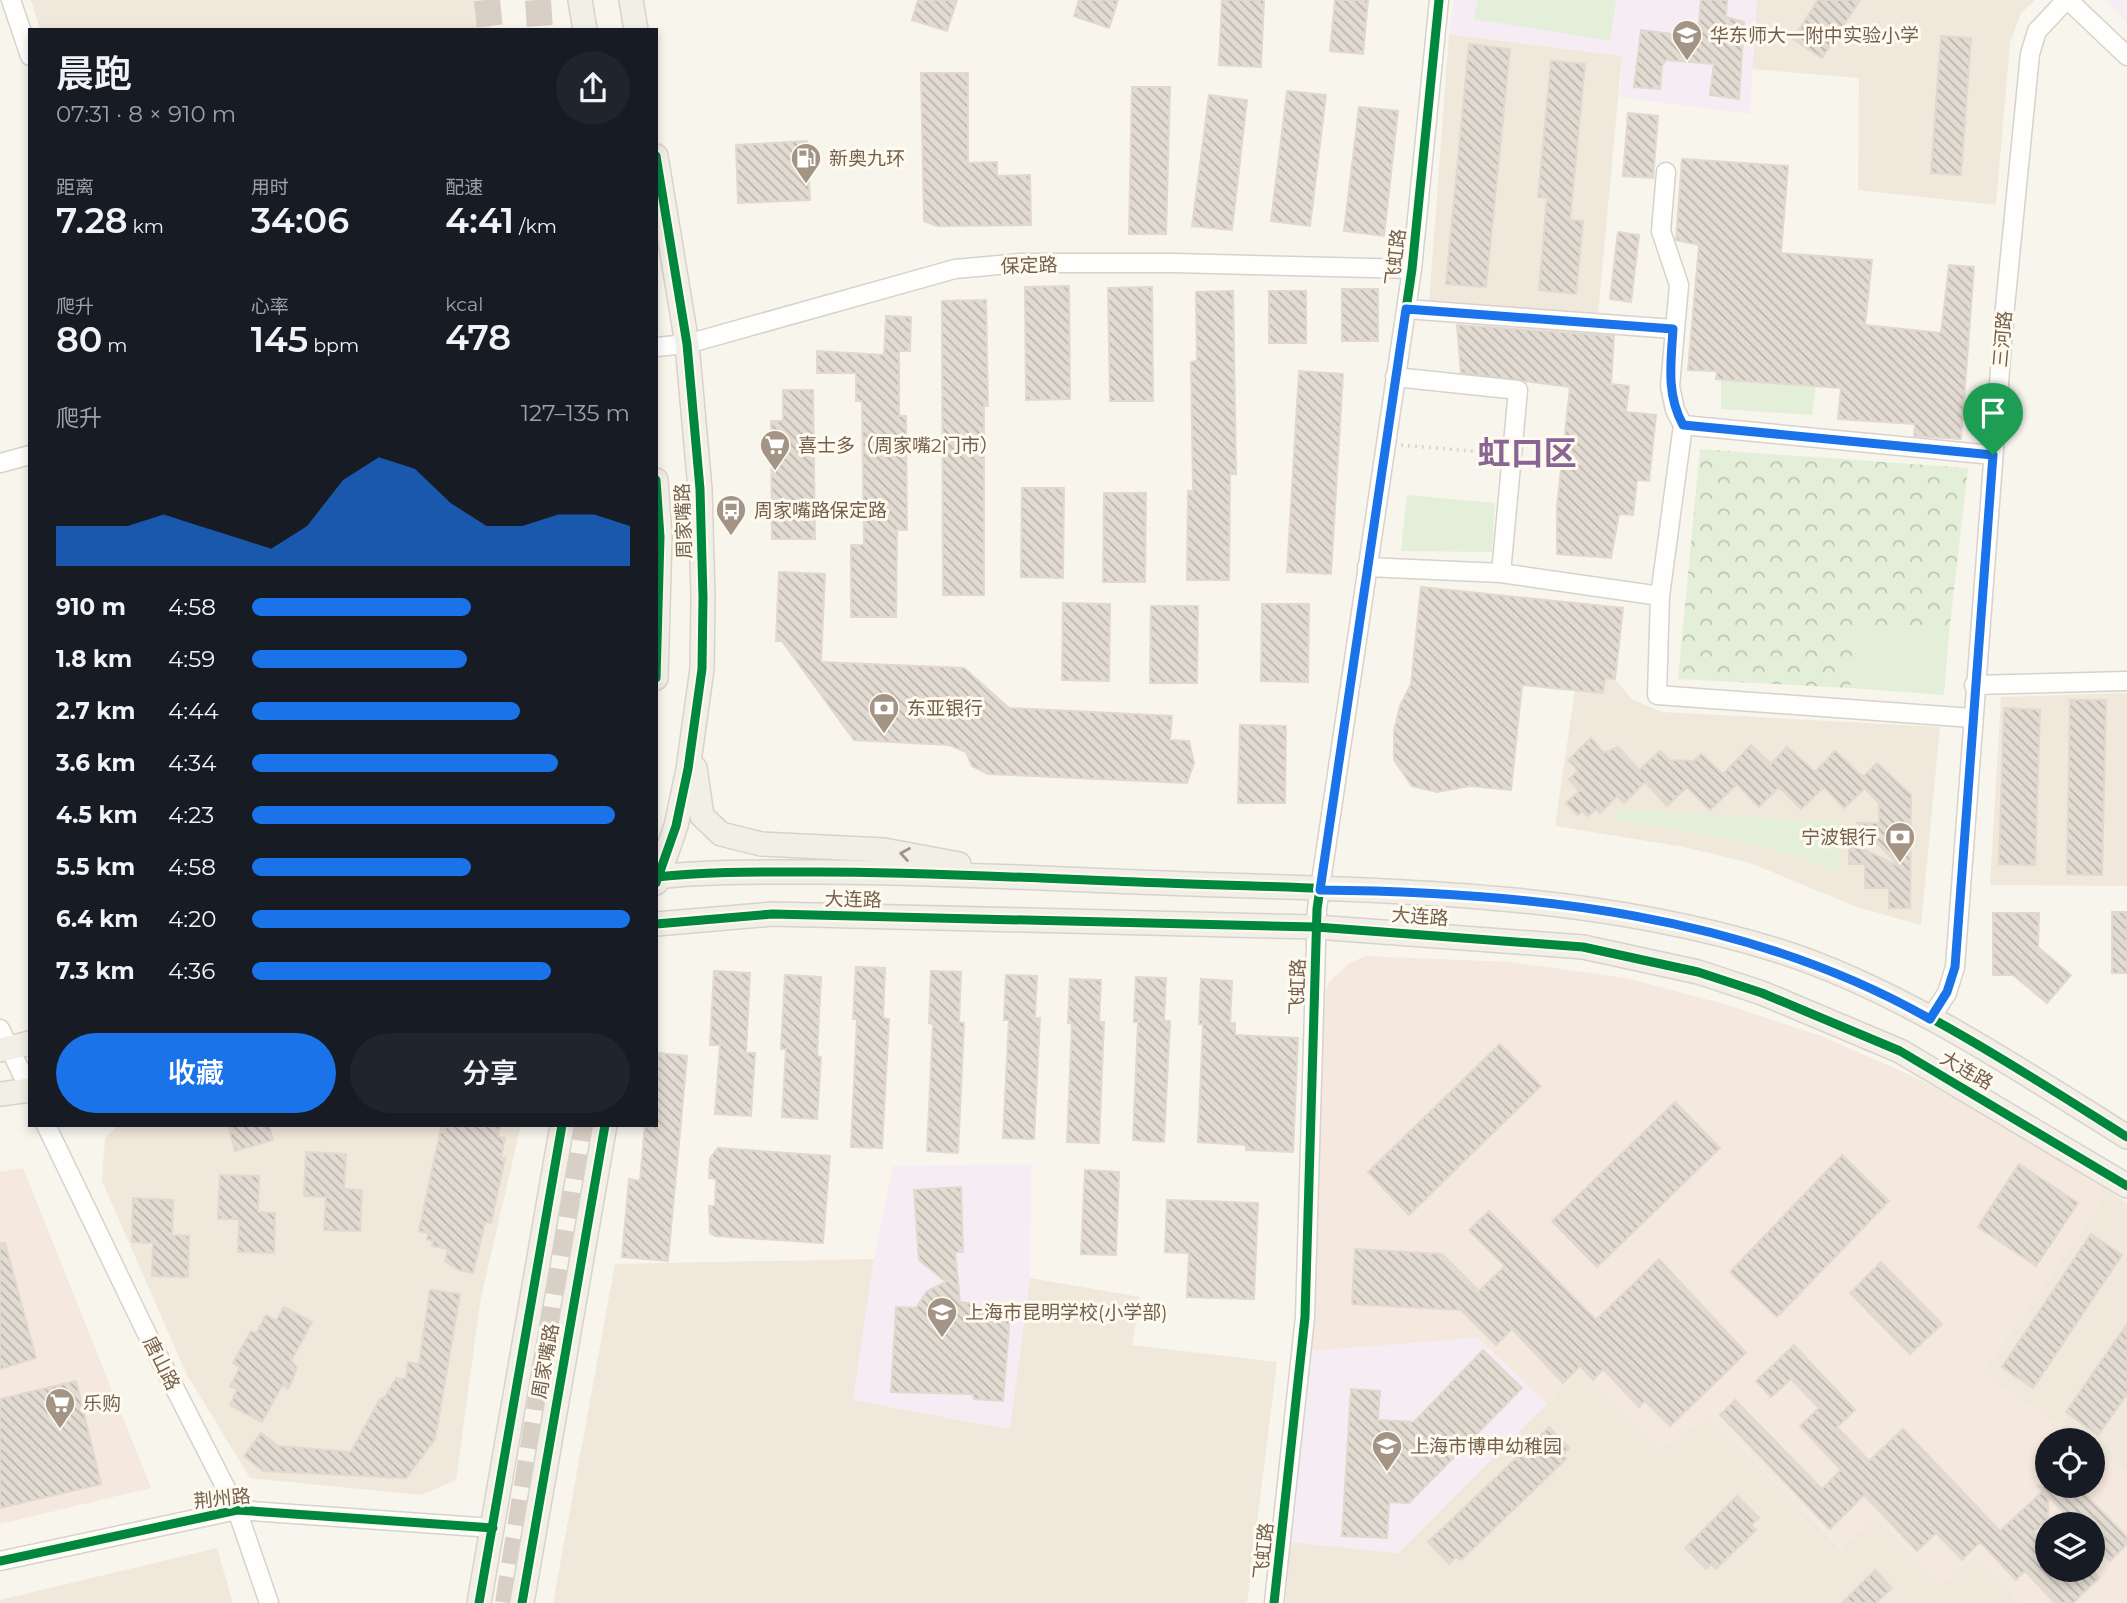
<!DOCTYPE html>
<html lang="zh">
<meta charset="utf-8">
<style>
:root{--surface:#171b24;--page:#20242c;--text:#f1f3f6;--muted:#9ea1a6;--accent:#1a73e8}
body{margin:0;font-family:Montserrat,"Noto Sans SC",sans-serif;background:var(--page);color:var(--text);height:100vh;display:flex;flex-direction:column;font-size:26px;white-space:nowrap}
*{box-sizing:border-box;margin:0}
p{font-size:23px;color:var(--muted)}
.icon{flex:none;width:38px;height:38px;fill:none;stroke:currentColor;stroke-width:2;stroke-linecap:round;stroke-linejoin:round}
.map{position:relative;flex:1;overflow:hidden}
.sheet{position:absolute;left:28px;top:28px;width:630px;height:1099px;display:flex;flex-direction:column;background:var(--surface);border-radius:0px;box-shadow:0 4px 10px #0003}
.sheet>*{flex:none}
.controls{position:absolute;left:2035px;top:1428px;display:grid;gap:14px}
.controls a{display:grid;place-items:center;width:70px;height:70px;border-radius:50%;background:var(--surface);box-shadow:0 4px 10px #0003;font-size:35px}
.pin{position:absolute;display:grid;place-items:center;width:60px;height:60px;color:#fff;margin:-72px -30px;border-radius:50% 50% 50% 0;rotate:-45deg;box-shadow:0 0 7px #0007}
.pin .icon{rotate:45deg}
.round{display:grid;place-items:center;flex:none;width:74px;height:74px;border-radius:37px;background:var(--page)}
.headline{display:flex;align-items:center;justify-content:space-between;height:119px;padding:0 28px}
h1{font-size:38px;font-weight:600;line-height:52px}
.figures{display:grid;grid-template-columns:repeat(3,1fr);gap:10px;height:119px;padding:7px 28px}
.figures div{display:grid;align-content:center}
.figures b{font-size:35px;font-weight:600}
.figures small{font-size:19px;font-weight:400}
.figures p{font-size:19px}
.chart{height:196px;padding:14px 28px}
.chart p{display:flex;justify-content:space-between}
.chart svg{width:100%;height:126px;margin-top:7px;fill:var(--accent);opacity:.7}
.action{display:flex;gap:14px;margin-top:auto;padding:14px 28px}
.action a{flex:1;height:80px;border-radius:42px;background:var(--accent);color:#fff;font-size:28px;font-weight:600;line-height:80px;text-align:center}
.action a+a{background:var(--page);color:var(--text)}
ul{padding:0 28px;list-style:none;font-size:23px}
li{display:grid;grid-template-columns:112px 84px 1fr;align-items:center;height:52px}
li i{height:18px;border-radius:9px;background:var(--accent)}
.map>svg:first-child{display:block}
.residential{fill:#f0e8db}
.commercial{fill:#f5e8de;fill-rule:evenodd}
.education{fill:#f6ecf4}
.green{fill:#e3efd8}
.forest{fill:url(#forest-crowns)}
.building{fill:url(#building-back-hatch);stroke:#e1d9cf;stroke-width:2}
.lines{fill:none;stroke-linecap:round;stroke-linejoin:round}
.highway-tunnel{stroke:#d8d0c5;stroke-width:26;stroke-dasharray:26 13;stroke-linecap:butt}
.minor-casing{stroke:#d7d2cb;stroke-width:21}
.major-casing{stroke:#d9d2cb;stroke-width:26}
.path{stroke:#dad5d0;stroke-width:3.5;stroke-dasharray:2 5;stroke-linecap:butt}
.minor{stroke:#fefefc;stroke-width:18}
.major{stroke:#f2efe7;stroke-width:23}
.cycleway-casing{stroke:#fefaf0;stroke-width:13}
.cycleway{stroke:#00873e;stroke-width:9}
.oneway{stroke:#a19283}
.route-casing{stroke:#fff;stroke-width:14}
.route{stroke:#1a73e8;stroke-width:9}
.labels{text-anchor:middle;stroke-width:6;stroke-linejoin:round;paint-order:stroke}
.poi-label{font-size:19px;fill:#76604d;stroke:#fefaf0;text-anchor:start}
.street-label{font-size:19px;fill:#76604d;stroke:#fefaf0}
.town-label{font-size:33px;font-weight:bold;fill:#886592;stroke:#fefaf0}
</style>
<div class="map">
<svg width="2127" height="1603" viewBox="0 0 2127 1603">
<defs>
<pattern id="forest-crowns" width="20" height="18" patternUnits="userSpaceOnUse" patternTransform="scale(1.75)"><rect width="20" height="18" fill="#e3efd8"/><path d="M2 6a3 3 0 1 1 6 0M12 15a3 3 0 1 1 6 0" fill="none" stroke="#bdc5b1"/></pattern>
<pattern id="building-back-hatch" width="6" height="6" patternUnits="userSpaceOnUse" patternTransform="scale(1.75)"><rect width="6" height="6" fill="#e2dbd2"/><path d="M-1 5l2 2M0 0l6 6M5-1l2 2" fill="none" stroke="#bcb5ad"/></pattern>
</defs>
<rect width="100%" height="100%" fill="#f8f5ed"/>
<path class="residential" d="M31,0H486L491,30H40Z
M1757,0H2035L2021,13L2010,43L1996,205L1858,190L1859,78L1752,69Z
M1449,34L1622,56L1598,314L1429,303Z
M1605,678L1615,679L1633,700L1662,712L1940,727L1921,925L1857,907L1750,863L1684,847L1555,826L1575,690L1603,693Z
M2127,693V886L1990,885L2001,697Z
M118,1125H521L481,1297L456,1480L421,1495L250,1478L186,1373L102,1181L105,1138Z
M2109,1191L2127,1203V1472L2093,1449V1440H2080L1982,1373Z
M874,1259L853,1400L1009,1429L1030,1278L1140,1297L1132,1345L1277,1362L1247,1603H553L615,1264Z
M1580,1370L1662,1449L1708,1415L1841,1548L1876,1518L1941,1585L1977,1555L2021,1603H1285L1290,1542L1398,1553Z
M217,1548L233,1603H0V1600Z"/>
<path class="commercial" d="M1365,956L1511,962L1626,978L1728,1005L1821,1036L1917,1078L2003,1124L2109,1191L1982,1373L2080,1440H2048V1486H2093V1449L2127,1472V1603H2021L1977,1556L1941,1585L1876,1519L1842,1548L1708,1415L1662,1449L1580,1370L1547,1404L1477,1338L1311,1351L1320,1004L1329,982L1348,964ZM2048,1524H2093V1570H2048Z
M23,1168L151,1488L0,1524V1172Z"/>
<path class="education" d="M1454,0H1757L1750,114L1620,97L1622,56L1449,34Z
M2105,0H2127V23Z
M1031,1164L1030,1278L1010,1429L853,1400L874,1259L893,1166Z
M1478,1338L1547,1404L1398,1553L1290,1542L1311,1351Z"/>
<path class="green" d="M1478,0H1616L1610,41L1474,19Z
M1721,380L1816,386L1812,415L1721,409Z
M1407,495L1495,503L1492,552L1401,551Z
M1854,626L1949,633L1944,695L1850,688Z
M1619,809L1842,822L1839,873C1762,840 1699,833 1618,820Z"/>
<path class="forest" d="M1700,449L1968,468L1949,633L1854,626L1850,688L1678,679Z"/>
<path class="building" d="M918,0H957L947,31L912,20Z
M1079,0H1118L1109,28L1074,16Z
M1222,0H1264L1261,67L1219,65Z
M1335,0H1368L1363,54L1330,51Z
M1701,0H1727L1726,17L1744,22L1739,99L1710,95L1714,64L1666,60L1662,66L1660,89L1634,87L1641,30L1698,37Z
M1818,0H1860L1822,58L1793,39Z
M1941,36L1971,38L1961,175L1931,173Z
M1469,44L1510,49L1486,287L1446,284Z
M1551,61L1585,64L1570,220L1583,221L1576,294L1539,290L1547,198L1538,197Z
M921,73H968V163L997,162V176L1030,175L1031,225L937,226L924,221Z
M1132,87H1170L1166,234H1129Z
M1287,91L1326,95L1310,226L1271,221Z
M1209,95L1247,100L1232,230L1192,226Z
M1359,107L1398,111L1384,236L1344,231Z
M1628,113L1658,116L1653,178L1623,176Z
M807,141L810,200L738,203L736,145Z
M1682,159L1788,166L1781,253L1872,260L1865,325L1941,333L1949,265L1974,267L1961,439L1914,436L1915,424L1838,419L1841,388L1716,379L1717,371L1688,370L1699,245L1676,240Z
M1618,232L1639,235L1631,302L1610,299Z
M1069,286L1070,399L1026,400L1025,287Z
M1152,287L1153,401H1110L1108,288Z
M1342,289H1378V341H1342Z
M1233,291L1236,474H1230L1229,580H1187L1188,491H1193L1191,362L1197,361L1196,292Z
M1269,291H1306V343H1269Z
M986,300L988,406H984V595H943L942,301Z
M886,316L911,317L910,351H899V416H906L907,530H897L896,617H851V545H864L862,401H856V373H817V351L884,355Z
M1457,325L1614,336L1611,384L1629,386L1626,412L1656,415L1649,481L1637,480L1633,515L1619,514L1611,558L1557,554V507L1570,387L1461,373Z
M1299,371L1343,374L1331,574L1287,572Z
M783,390H813L815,539H772L771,421H783Z
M1022,488H1064L1063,578L1021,577Z
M1104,493H1146L1145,582H1103Z
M779,572L825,574L821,662L964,668L1009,708L1172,716L1170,740L1189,741L1194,763L1187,783L988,774L972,766L966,752L949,745L854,740L782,641H776Z
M1421,587L1623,608L1615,679L1605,678L1603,693L1522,685L1511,790L1470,786L1437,792L1412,786L1394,760V731L1400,706L1411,684Z
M1063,603L1110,604L1109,681L1062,680Z
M1262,604H1309L1308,682L1261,681Z
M1151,606H1198L1197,683H1150Z
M2070,700H2106L2102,875L2067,874Z
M2004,708L2040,710L2035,865L1999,864Z
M1240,725L1286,726L1285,803H1238Z
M1591,738L1604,753L1618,747L1639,770L1660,751L1669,760L1694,761L1701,754L1723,774L1751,745L1771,764L1787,747L1815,772L1835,751L1863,777L1877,763L1911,795L1910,908H1889V888H1865V864H1849V842L1900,867L1858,823H1879V803L1865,788L1844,808L1824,787L1801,809L1779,787L1759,807L1737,784L1710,810L1687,787L1667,806L1645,782L1624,803L1617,796L1600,813L1596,809L1588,816L1582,811L1578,815L1566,803L1579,791L1569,779L1578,771L1568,760Z
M2112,912H2127V973H2112Z
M1993,913H2039L2038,947L2071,975L2047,1003L2013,975H1993Z
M856,967L885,968L883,1018L889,1019L882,1148L851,1147L857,1019H853Z
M714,971L750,973L746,1053H755L751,1116L715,1114L720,1045H710Z
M931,971L961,972L959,1022L964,1023L958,1153L927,1151L933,1024L929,1023Z
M785,975L821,977L817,1056L821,1057L817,1119L782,1117L786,1049H781Z
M1006,975L1037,976L1035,1018H1040L1034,1139L1003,1138L1009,1020H1004Z
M1136,977L1166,978L1164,1021H1170L1164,1142L1133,1140L1138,1022H1134Z
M1070,979L1101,980L1099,1022H1104L1099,1143L1067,1142L1072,1024L1068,1023Z
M1201,979L1232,981L1230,1023H1235V1035L1298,1038L1293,1152L1246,1150V1145L1198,1142L1203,1024H1199Z
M1500,1044L1541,1086L1409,1215L1368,1172Z
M658,1053L687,1056L668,1261L622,1257L629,1179L640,1181L645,1125H656Z
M1675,1102L1720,1148L1597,1267L1552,1221Z
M228,1125H269L273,1140L235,1151Z
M446,1125H500L498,1137L505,1138L501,1157L505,1158L491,1223L485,1222L473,1273L459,1270L445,1261L448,1249L432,1246L433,1241L427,1239L428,1233L419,1231L441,1128L445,1129Z
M718,1148L830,1156L823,1243L715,1236L710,1233L709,1206H715L716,1179L709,1178L710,1158Z
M306,1152L346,1154L344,1189L362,1190L360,1231L324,1230L326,1197L304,1196Z
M1842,1155L1889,1201L1777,1317L1730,1272Z
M2019,1164L2078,1203L2036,1266L1978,1227Z
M1085,1170L1119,1172L1116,1255L1081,1254Z
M220,1175L259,1176L258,1212L275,1213L274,1253L238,1252L239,1219H218Z
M961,1187L963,1252H955L960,1302L974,1304L972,1312L1010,1315L1003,1401L974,1399L973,1394L891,1392L896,1307L916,1308L927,1291L946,1282L919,1260L914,1190Z
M133,1198L173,1200L172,1235L189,1236L188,1277L152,1276L153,1243L132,1242Z
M1167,1200L1258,1203L1254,1299L1187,1297L1189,1253L1165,1252Z
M1489,1211L1596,1320L1659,1259L1746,1353L1670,1426L1645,1401L1639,1407L1603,1369L1593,1380L1580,1366L1563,1383L1512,1329L1496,1345L1461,1310L1352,1304L1355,1249L1442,1254L1479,1291L1505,1266L1469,1230Z
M2091,1234L2122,1255L2033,1388L2002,1367Z
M0,1243H5L36,1358L0,1369Z
M1881,1262L1942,1324L1910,1354L1850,1293Z
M430,1290L460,1294L435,1439L406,1478L263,1471L244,1456L261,1433L278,1446L351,1452L380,1399L385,1397L396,1378L406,1379L408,1362L419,1364Z
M284,1307L312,1322L291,1361L297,1367L293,1378L288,1389L282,1385L262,1422L230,1405L237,1390L230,1386L240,1367L233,1363L251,1331L256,1334L266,1315L276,1321Z
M2127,1324V1394L2098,1435L2066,1412Z
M1794,1345L1855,1410L1837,1427L1869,1461L1903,1429L2000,1531L2043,1491L2038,1486H2077L2127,1537V1544L2110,1561L2093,1543V1524H2075L2048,1496V1519L2033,1532L2048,1548V1570H2092L2099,1578L2073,1603H2055L2025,1571L2016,1580L1980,1542L1962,1560L1936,1533L1917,1551L1864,1495L1830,1529L1720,1415L1735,1400L1822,1489L1841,1470L1800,1426L1819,1408L1791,1379L1771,1397L1756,1381Z
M1483,1350L1522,1388L1409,1503L1389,1502L1387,1538L1342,1536L1351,1389L1380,1391L1378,1420L1414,1422Z
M76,1381L101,1484L0,1508V1399Z
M1549,1427L1569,1448L1562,1455L1566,1459L1461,1560L1456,1557L1449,1564L1428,1542Z
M1737,1496L1759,1518L1751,1525L1756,1530L1716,1569L1711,1564L1706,1569L1685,1548Z
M1875,1570L1892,1588L1876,1603H1842Z"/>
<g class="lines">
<path class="highway-tunnel" d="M487,0L490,30
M538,0L540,30
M508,1603L585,1125"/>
<g class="minor-casing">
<path id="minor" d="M11,0L30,56
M2068,0L2127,56
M1666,172L1661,231L1679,285L1670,386L1675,410L1683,425L1660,596L1657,695L1972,718
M1406,309L1673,329
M656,347L687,344L955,269L1020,263H1175L1412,269
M1683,425L1993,455
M0,463L30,455
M1367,567L1501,573L1518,390L1395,377
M1501,573L1660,596
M1974,685L2127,681
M1930,1019L1947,993L1955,967L2004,317L2030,54L2037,31L2066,0
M0,1029L30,1090
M46,1125L146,1332L237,1510L269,1603
M0,1561L237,1510L493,1528
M1274,1603L1305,1317L1317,909L1412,269L1439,0"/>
</g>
<g class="major-casing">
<path id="major" d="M580,0L585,30
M631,0L636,30
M656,156L687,344L700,489L703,597L702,669L688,769L676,826L656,883
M656,480L660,537L656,678
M695,768L702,816L721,834L761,844L884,850L959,864
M656,877C710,871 763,872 817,872C924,872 1031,878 1138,882C1352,891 1570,886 1776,950C1894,986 2022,1071 2127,1137
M656,924L772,914L1316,927L1583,947L1698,972L1762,993L1900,1051L2127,1186
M0,1050L30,1043
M0,1094L30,1090
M479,1603L562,1125
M522,1603L605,1125"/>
</g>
<path class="path" d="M1401,445L1495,453"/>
<use href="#minor" class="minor"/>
<use href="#major" class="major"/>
<g class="cycleway-casing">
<path id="cycleway" d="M656,156L687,344L700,489L703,597L702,669L688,769L676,826L656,883
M656,480L660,537L656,678
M656,877C710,871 763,872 817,872C924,872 1031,878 1138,882C1352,891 1570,886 1776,950C1894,986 2022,1071 2127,1137
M656,924L772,914L1316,927L1583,947L1698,972L1762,993L1900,1051L2127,1186
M0,1561L237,1510L493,1528
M479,1603L562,1125
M522,1603L605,1125
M1274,1603L1305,1317L1317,909L1412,269L1439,0"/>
</g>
<use href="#cycleway" class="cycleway"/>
</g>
<defs><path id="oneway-chevron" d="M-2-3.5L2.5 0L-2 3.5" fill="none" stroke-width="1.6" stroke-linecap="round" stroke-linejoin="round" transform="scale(1.75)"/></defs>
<use class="oneway" href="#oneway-chevron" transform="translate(905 854) rotate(-171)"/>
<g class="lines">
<g class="route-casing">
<path id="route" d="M1406,309L1673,329C1671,363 1666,394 1683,425L1993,455L1955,967L1947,992L1930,1019C1746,914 1528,892 1320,890Z"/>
</g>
<use href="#route" class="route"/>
</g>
<defs>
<g id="school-pin" transform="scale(1.575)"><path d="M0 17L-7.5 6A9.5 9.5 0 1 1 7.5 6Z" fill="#a49485" stroke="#fefaf0"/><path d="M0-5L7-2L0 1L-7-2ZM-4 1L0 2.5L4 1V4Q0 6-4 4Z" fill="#fff"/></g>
<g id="fuel-pin" transform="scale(1.575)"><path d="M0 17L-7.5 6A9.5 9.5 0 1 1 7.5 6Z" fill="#a49485" stroke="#fefaf0"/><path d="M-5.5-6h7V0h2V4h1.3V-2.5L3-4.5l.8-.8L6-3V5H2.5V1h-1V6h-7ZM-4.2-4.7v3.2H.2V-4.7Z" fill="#fff"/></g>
<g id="supermarket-pin" transform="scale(1.575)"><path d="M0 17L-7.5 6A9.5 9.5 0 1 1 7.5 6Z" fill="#a49485" stroke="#fefaf0"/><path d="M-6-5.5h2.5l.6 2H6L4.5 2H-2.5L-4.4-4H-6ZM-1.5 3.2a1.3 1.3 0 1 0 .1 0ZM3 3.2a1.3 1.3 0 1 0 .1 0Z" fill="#fff"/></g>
<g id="bus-pin" transform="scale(1.575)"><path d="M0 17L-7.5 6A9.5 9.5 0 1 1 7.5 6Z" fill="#a49485" stroke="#fefaf0"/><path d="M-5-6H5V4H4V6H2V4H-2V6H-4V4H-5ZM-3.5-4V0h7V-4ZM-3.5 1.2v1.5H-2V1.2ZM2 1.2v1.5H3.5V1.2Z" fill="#fff"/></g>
<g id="bank-pin" transform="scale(1.575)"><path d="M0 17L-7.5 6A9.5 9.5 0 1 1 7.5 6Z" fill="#a49485" stroke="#fefaf0"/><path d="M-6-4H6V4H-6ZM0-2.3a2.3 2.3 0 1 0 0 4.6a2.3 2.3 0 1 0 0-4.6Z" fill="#fff"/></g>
</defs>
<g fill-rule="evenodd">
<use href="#school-pin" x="1687" y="35"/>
<use href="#fuel-pin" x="806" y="158"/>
<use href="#supermarket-pin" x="775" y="445"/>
<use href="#bus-pin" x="731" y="510"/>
<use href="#bank-pin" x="884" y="708"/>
<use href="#bank-pin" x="1900" y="837"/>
<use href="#school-pin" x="942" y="1312"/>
<use href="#supermarket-pin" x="60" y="1403"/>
<use href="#school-pin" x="1387" y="1446"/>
</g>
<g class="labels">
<g class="poi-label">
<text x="1710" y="42">华东师大一附中实验小学</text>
<text x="829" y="165">新奥九环</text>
<text x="798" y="452">喜士多（周家嘴2门市）</text>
<text x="754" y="517">周家嘴路保定路</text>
<text x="907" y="715">东亚银行</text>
<text x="1877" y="844" text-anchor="end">宁波银行</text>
<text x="965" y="1319">上海市昆明学校(小学部)</text>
<text x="83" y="1410">乐购</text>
<text x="1410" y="1453">上海市博申幼稚园</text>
</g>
<g class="street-label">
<text transform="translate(1395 257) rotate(-83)" y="7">飞虹路</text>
<text transform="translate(1029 265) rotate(-2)" y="7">保定路</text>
<text transform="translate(2002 339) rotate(-85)" y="7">三河路</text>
<text transform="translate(683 521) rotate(-92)" y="7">周家嘴路</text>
<text transform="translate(853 899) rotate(1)" y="7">大连路</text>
<text transform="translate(1420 916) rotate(4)" y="7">大连路</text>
<text transform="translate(1297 987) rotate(-88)" y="7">飞虹路</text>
<text transform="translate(1967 1070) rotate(30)" y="7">大连路</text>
<text transform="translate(545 1361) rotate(-80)" y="7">周家嘴路</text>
<text transform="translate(162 1363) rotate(63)" y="7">唐山路</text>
<text transform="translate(222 1498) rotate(-6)" y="7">荆州路</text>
<text transform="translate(1263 1551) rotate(-84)" y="7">飞虹路</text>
</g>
<g class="town-label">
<text x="1527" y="465">虹口区</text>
</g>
</g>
</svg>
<div class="controls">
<a><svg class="icon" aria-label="locate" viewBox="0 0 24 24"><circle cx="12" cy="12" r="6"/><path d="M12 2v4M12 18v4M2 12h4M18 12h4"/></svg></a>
<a><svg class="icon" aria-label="layers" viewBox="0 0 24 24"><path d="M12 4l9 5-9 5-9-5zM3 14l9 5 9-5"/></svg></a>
</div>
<div class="pin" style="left:1993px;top:455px;background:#1e9e55"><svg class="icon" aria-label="arrive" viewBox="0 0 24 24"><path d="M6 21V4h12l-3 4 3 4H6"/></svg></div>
<section class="sheet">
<div class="headline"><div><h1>晨跑</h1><p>07:31 · 8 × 910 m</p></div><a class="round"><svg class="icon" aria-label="share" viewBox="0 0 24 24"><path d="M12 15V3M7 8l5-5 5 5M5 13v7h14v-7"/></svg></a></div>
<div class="figures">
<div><p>距离</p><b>7.28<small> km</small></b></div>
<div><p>用时</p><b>34:06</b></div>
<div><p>配速</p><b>4:41<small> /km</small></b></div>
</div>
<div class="figures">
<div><p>爬升</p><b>80<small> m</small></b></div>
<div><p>心率</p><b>145<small> bpm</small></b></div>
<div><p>kcal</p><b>478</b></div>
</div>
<div class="chart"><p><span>爬升</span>127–135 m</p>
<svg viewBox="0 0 160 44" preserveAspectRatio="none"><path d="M0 44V30L10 30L20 30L30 26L40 30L50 34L60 38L70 30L80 14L90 6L100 10L110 22L120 30L130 30L140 26L150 26L160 30V44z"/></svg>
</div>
<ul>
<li><b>910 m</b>4:58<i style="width:58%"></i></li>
<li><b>1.8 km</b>4:59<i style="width:57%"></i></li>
<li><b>2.7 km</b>4:44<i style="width:71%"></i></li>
<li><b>3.6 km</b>4:34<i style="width:81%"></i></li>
<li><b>4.5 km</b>4:23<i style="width:96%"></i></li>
<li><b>5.5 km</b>4:58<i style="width:58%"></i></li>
<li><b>6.4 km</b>4:20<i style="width:100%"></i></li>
<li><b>7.3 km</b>4:36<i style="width:79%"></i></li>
</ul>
<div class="action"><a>收藏</a><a>分享</a></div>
</section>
</div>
